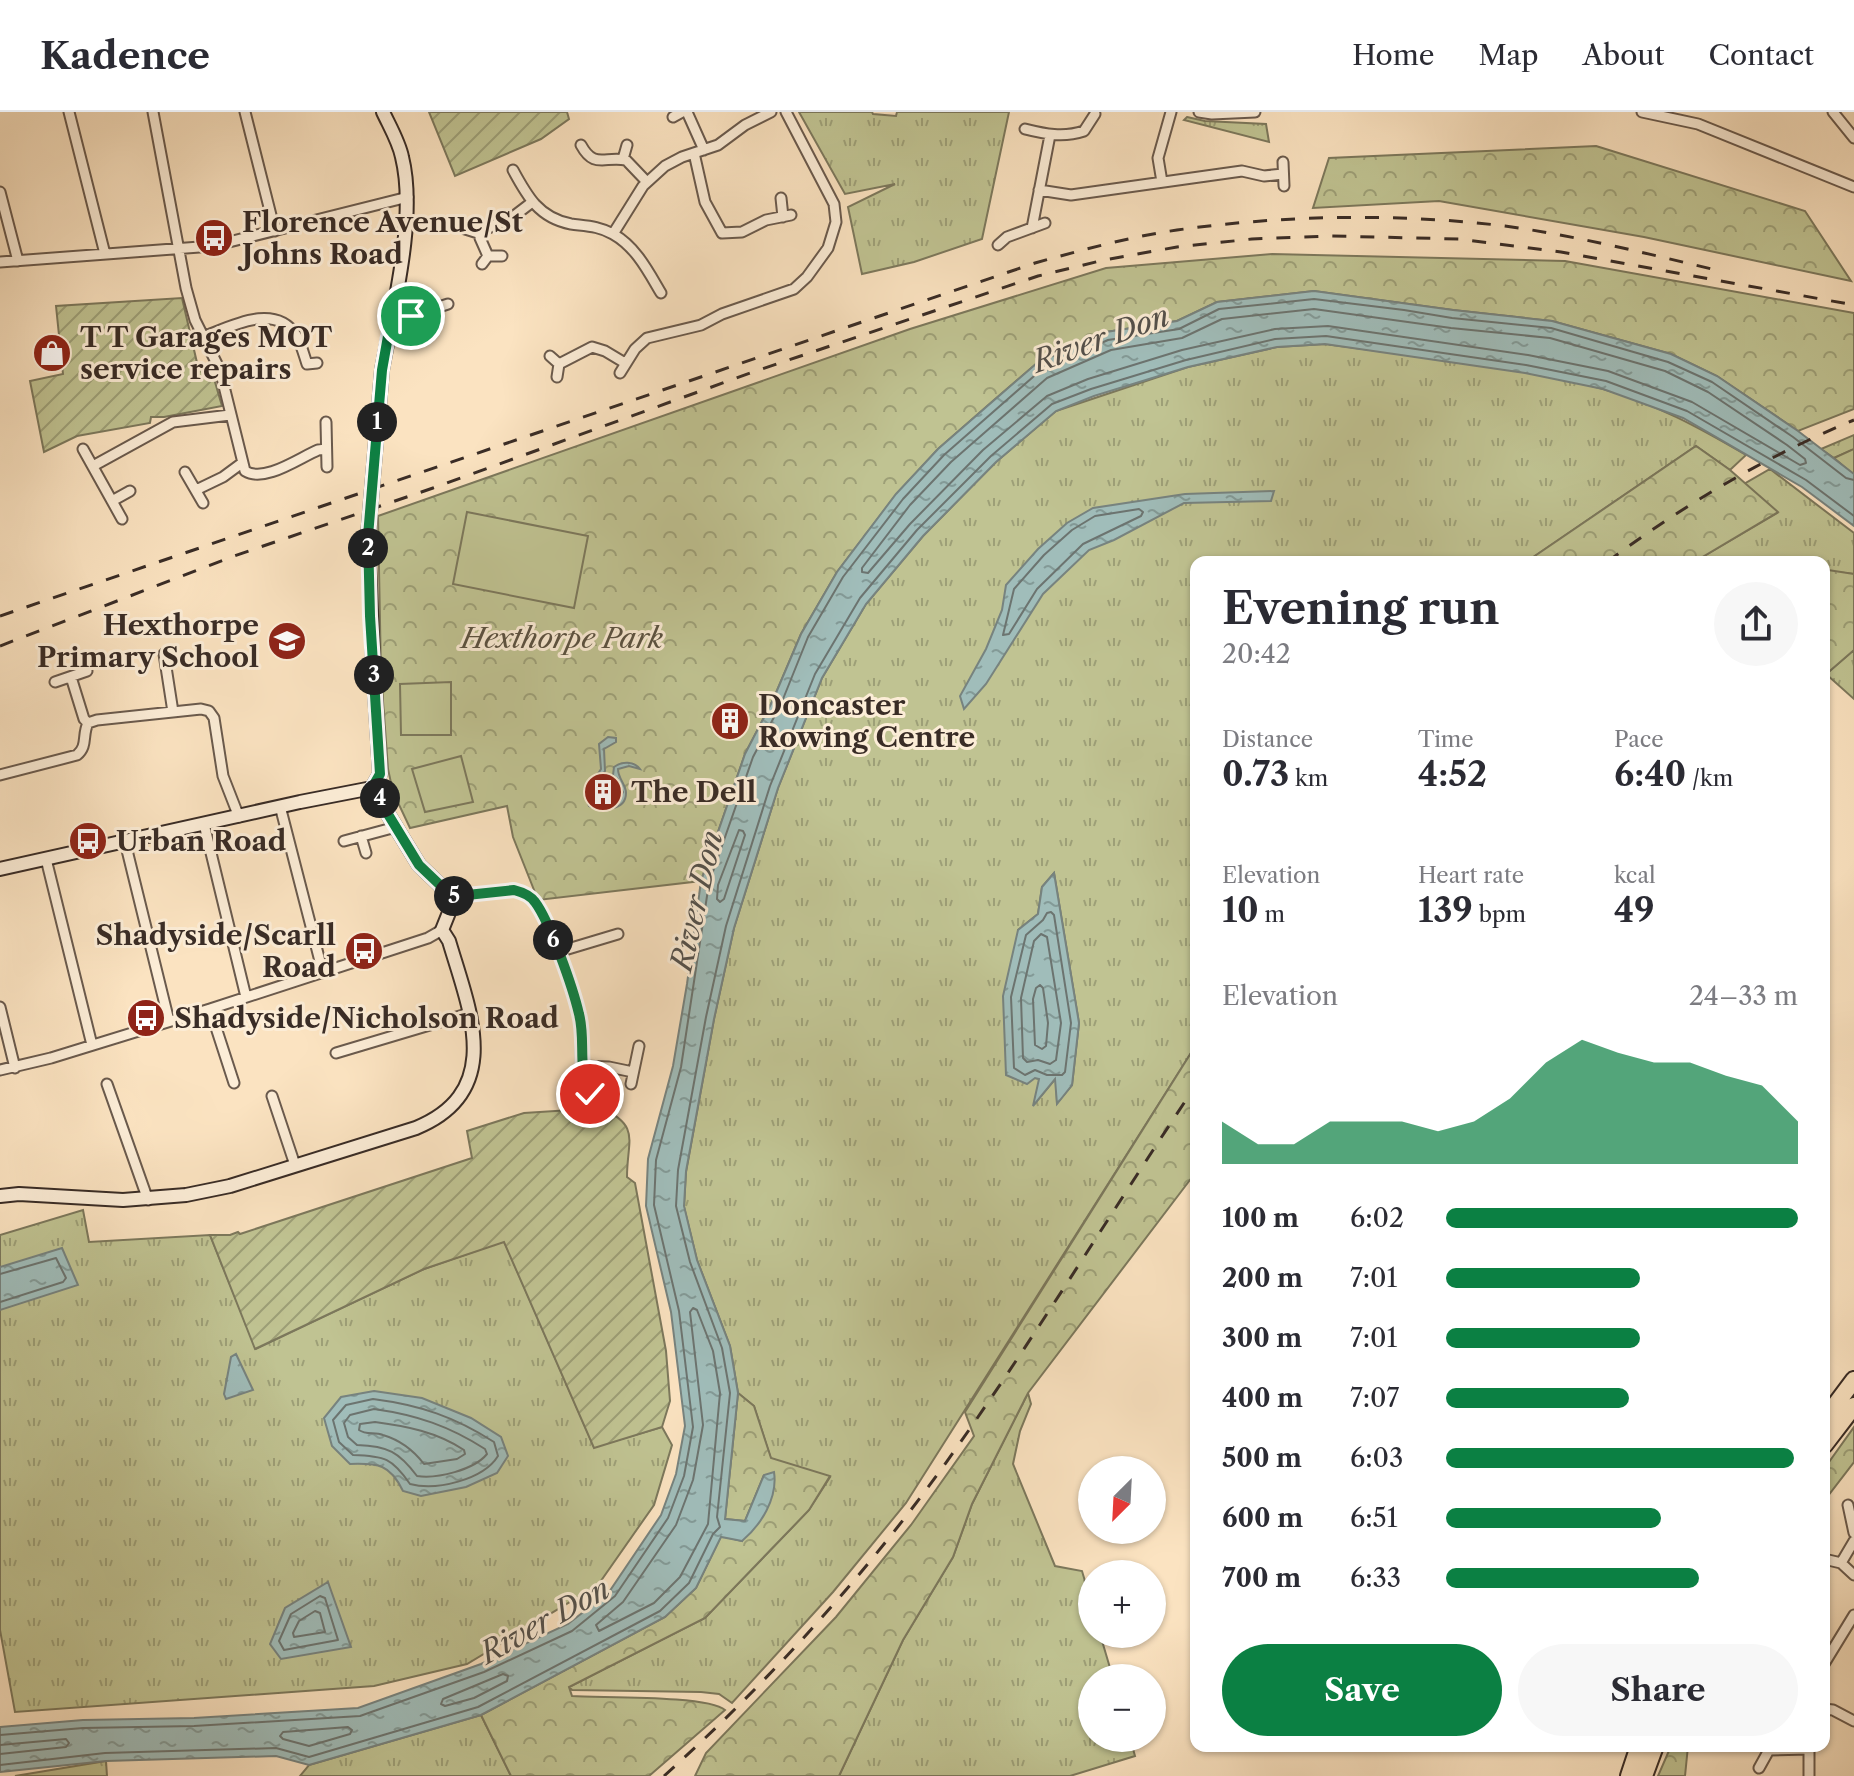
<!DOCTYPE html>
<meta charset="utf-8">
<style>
:root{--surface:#fff;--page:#f7f7f7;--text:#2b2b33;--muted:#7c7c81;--line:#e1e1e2;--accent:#0b8043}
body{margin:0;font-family:"Libre Caslon Text",serif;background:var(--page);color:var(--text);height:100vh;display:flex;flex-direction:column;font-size:30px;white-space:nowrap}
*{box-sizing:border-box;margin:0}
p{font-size:26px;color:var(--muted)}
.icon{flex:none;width:44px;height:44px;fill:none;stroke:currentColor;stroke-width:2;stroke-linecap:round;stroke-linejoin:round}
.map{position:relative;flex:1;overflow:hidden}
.side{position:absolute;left:1190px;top:444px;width:640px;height:1196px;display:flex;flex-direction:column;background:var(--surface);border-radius:16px;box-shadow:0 2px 6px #0004}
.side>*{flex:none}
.needle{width:52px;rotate:204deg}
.buttons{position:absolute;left:1078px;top:1344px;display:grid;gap:16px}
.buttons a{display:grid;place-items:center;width:88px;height:88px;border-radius:50%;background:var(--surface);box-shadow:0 2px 6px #0004;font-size:40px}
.pin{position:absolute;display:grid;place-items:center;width:68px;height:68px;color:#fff;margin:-34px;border:4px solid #fff;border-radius:50%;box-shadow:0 2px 8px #0007}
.km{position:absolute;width:40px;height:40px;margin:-20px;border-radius:50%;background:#222;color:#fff;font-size:22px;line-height:40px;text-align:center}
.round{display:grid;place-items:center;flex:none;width:84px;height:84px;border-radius:42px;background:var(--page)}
.headline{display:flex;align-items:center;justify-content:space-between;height:136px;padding:0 32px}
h1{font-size:44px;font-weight:800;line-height:60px}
.figures{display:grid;grid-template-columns:repeat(3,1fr);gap:12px;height:136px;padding:8px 32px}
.figures div{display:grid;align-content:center}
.figures b{font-size:34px;font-weight:800}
.figures small{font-size:22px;font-weight:400}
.figures p{font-size:22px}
.chart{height:224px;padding:16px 32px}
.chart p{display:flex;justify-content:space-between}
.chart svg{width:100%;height:144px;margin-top:8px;fill:var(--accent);opacity:.7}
.action{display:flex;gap:16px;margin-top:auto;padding:16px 32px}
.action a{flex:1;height:92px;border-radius:48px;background:var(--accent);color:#fff;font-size:32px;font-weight:800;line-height:92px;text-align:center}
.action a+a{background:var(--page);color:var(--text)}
ul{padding:0 32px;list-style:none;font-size:26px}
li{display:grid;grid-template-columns:128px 96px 1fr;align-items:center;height:60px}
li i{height:20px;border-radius:10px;background:var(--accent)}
header{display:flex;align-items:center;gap:48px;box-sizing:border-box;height:112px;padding:0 40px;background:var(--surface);border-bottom:2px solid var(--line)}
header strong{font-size:38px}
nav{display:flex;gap:44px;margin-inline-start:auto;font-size:28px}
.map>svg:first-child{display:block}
.grass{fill:url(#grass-tufts);stroke:#7c785c;stroke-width:2;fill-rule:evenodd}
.forest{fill:url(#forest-crowns);stroke:#7c785c;stroke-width:2}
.garden{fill:url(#garden-furrows);stroke:#7c785c;stroke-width:2}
.pitch{fill:#c0c392;stroke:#7c785c;stroke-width:2}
.water{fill:url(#water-ripples);stroke:#77837f;stroke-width:2}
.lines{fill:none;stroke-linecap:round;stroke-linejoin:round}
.shore{stroke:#6c7470;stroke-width:2}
.street-casing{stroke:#6a5a4d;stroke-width:13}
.secondary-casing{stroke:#392c26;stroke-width:16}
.highway-casing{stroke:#392c26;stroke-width:20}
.street{stroke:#fcedd7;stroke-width:9}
.secondary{stroke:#fcedd7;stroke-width:12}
.highway{stroke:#fbe3c1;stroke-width:16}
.rail{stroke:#392c26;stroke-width:3;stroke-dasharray:14 14;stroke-linecap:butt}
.secondary-bridge-casing{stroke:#392c26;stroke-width:16;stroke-linecap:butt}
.secondary-bridge{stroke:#fcedd7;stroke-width:12}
.route-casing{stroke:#fff;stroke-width:16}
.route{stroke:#0b8043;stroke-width:10}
.labels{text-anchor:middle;stroke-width:6;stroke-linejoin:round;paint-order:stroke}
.poi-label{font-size:28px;font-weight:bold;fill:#392c26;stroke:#fcedd7;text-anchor:start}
.park-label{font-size:28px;font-style:italic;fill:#5b5241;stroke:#fcedd7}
.water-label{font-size:30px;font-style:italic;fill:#53504b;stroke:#fcedd7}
</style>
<header>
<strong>Kadence</strong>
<nav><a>Home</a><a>Map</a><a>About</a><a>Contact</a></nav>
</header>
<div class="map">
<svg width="1854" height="1664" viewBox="0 0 1854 1664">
<defs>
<pattern id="grass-tufts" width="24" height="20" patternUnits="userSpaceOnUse" patternTransform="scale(2)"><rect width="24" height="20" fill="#c0c392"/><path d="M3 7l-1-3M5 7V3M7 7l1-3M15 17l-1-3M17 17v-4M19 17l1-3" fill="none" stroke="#9d9f77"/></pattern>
<pattern id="forest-crowns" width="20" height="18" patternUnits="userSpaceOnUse" patternTransform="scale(2)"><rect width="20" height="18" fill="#c0c392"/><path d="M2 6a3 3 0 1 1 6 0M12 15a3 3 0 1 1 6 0" fill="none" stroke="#9d9f77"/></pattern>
<pattern id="garden-furrows" width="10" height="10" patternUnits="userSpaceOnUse" patternTransform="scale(2)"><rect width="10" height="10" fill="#c0c392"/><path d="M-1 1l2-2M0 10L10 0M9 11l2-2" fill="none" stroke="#9d9f77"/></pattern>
<pattern id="water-ripples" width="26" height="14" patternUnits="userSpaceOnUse" patternTransform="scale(2)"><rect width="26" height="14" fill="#a0bdba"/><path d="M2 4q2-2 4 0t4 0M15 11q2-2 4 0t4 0" fill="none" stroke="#839a97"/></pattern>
</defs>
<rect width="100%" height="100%" fill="#fbe3c1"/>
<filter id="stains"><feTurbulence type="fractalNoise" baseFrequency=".0025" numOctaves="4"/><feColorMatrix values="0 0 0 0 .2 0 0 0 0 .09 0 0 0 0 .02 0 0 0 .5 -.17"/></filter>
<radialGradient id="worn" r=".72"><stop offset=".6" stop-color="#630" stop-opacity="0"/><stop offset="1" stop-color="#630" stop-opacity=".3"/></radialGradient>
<path class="grass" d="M799,0H872L873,2L896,4L897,0H1009L982,127L914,150L862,162L848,95L895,72L845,82Z
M1187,5L1205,9L1266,12L1269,30L1184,8Z
M1326,232C1415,245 1516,252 1603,277C1654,291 1700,316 1746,343L1730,358L1696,334L1526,450H1196V933L906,1391L833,1480L732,1591L719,1582L701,1580L572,1578L569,1575L705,1506L809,1398L830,1365L771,1347L754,1294L738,1281L730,1234L697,1148L684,1095L686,1060L714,907L734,816L778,676L822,566L866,492L923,424L996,350L1056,299L1188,255L1277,235ZM1054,761L1079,911L1072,973L1057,991L1056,966L1034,992L1040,967L1035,966L1018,818L1038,802L1042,775Z
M1854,323V337L1834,346L1821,337Z
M1770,357L1854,421V462L1828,459L1824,462V450H1694L1777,401L1744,372Z
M1854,538V587L1826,562Z
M83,1098L89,1130L210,1123L256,1237L424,1157L504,1129L594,1335L662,1315L672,1333L654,1393L598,1473L467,1552L374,1574L15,1600L0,1518V1123Z
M1028,1281L1031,1292L1020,1319L1013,1352L1055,1454L1082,1459L1092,1493V1522H1100L1113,1566H1092V1626H1130L1135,1644L1070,1664H839L903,1528L953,1445L972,1392Z
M481,1603L511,1664H300L309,1653Z
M106,1649L107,1664H15Z"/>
<path class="forest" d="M1596,34L1805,99L1851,169L1644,125L1439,89L1313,96L1329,46Z
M1272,142L1565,149L1854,201V297L1798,319L1717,264L1671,242L1552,209L1453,198L1314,179L1217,190L1177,209L1106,220L1037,251L994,288L938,337L895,384L837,460L801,522L773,588L745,642L701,769L538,788L513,725L507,694L410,716L393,680L388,657L381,562L378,404L910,217L1106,156Z
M1696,334L1730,358L1778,400L1694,450H1526Z
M1854,337V363L1834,346Z
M1828,458L1854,462V538L1824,564V462Z
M1196,933V1060L1028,1281L972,1392L953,1445L903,1528L839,1664H695L706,1641L836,1505L911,1413L974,1324L965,1300Z
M738,1281L754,1294L771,1346L830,1364L809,1398L705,1506L569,1575L572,1584C601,1586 708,1583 725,1598L649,1664H511L481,1603L665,1505L696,1476L721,1424L742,1429L764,1363L745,1409L725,1407Z
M1854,1315V1350L1824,1389V1357Z
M1671,1634H1688L1685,1664H1658Z"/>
<path class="garden" d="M429,0H567L569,7L541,27L455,64Z
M182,186L198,255L210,253L222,294L164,305H151L150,311L77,324L44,340L30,269L63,262L56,194Z
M602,996C641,1015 627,1028 627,1065L635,1071L666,1239L670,1289L662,1315L594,1336L504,1130L424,1157L255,1237L210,1123H230L238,1120L240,1122L472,1046L467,1019L524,1001Z"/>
<path class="pitch" d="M467,400L588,424L574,496L453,472Z
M451,570V623H401L400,572Z
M461,644L473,690L425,700L412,657Z"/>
<path class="water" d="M1314,179L1453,198L1552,209L1671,242L1717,264L1798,319L1854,362V414L1802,375L1683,306L1603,277L1525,261L1325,232L1277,235L1188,255L1094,284L1056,299L996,350L923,424L866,492L822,566L778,676L734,816L714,907L686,1059L684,1094L697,1148L730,1234L738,1281L725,1407L745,1409L764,1363L774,1360C778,1386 761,1413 742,1429L721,1425L696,1476L665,1505L481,1603L309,1653L276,1644L106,1649L0,1660V1615L83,1608L194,1606L358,1596L481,1552L568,1512L609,1480L661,1403L676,1362L685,1314L671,1200L646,1094L648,1047L673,954L687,872L701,769L745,642L773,588L801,522L837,460L896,382L938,337L1037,251L1106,220L1177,209L1217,190Z
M1274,379L1271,389L1184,391L1114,428L1089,438L1043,482L986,572L964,597L960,584L986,537L1002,498L1006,473L1038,437L1067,411L1093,396L1185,382Z
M608,625L616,626V630L604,637L605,659L589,682C596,701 616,696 623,680L613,663L614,655C622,649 634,649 640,657L629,654L618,657C618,667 626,672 626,681C626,700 600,699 589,694L585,682L601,657L599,632Z
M1054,761L1079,911L1072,973L1057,992L1055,967L1033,994L1039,967L1035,966L1027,972L1006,963L1003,884L1018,818L1038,802L1042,775Z
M62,1136L78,1173L0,1198V1155Z
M236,1242L253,1278L226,1287L224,1282L231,1245Z
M374,1279L422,1286L471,1306L501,1325L508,1344L497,1361L466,1375L421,1384L403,1379C390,1352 378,1351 350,1352L332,1334L324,1306L341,1285Z
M328,1470L351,1535L281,1547L270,1532L285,1496Z"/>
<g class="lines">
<path class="shore" d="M1314,197L1451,216L1550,226L1665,259L1708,280L1787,333L1805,347L1806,351L1800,353L1692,290L1608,259L1528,243L1328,214L1275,217L1182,238L1088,267L1047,284L983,338L910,412L868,461L862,460V456L910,393L951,350L1047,266L1111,238L1182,226L1222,207Z
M1139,397L1143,400L1141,404L1083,432L1037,477L1009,522L1003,523L1014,477L1044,443L1072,418L1095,404Z
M739,718L743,719L745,723L724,787L720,790L717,787L718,773Z
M1051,800L1054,803L1071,911L1065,960L1062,963H1047L1035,958L1025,963L1014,956L1011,885L1026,823L1043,808L1047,801Z
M1041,822L1047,825L1061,911L1056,948L1050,952L1038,948L1027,950L1023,946L1021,886L1034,829Z
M1040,873L1043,876L1048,911L1046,934L1042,937L1035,933L1033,887L1036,876Z
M0,1162L56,1146L66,1166L63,1170L0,1190
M693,1196L697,1198L713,1239L720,1281L708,1412L680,1465L654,1491L599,1519L596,1513L623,1490L676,1413L693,1368L703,1313L690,1200Z
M373,1287C420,1293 455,1305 494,1330L498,1344C483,1368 436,1379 410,1372C392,1346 385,1344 353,1343L339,1330L333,1308L346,1293Z
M374,1297C417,1303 449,1314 485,1337L487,1342C474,1358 437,1367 417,1364C399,1340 388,1334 357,1333L348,1325L344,1311L350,1303Z
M375,1310C406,1314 437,1320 464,1338L465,1342L457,1347L424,1352C414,1339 400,1328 383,1323C374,1320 366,1323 359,1318L360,1312Z
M320,1484L325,1486L338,1528L284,1538L279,1529L291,1502Z
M315,1499L320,1501L325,1520L294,1525L293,1521L299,1509Z
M503,1562L508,1564L507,1569L474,1586L445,1594L441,1592L443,1587Z
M348,1615L352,1618L350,1622L309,1634L283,1627L280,1624L283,1620Z
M0,1623L83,1616L194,1614L360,1604L484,1560L572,1519L615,1484L668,1406L684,1364L693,1315L679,1199L654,1093L656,1048L681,955L709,771L753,645L781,592L808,525L843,465L903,387L944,343L1041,258L1108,228L1179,217L1219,197L1314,187L1404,198L1452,206L1551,216L1668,250L1712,270L1793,325L1846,366L1854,368
M0,1633L66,1627L69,1631L66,1635L0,1642
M0,1653L105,1641L276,1636L309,1645L478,1595L660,1499L689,1471L713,1422L720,1415L717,1405L730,1281L722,1236L690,1150L676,1094L678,1058L706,905L726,814L770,674L815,562L860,486L917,418L991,344L1052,292L1091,277L1186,248L1275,227L1326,224L1526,253L1606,269L1687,299L1806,368L1854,404"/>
<g class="street-casing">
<path id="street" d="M69,0L105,142
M153,0L186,176L195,208L220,258L245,359C265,371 299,346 318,338L326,337
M245,0L275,119
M687,0L704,38
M1199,0L1212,2L1255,0
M1642,0L1698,12L1854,75
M1833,0L1854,26
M673,5L682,0
M1025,17C1045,22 1063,26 1084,19L1095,2
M581,33C594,57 604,44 626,48L647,70
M694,41L705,90L722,121L742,120L766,108L791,103
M623,47L627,33
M1283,50L1284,74
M513,58C527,84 539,106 571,112C586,114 599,114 613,122C636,135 648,159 661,181
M1162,70L1158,46L1171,0
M1039,78L1071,83L1242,59L1264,64L1283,62
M0,80L18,149
M781,86L783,105
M462,116L481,122
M1032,116L1050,23
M613,122L643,74L665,54L682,45L718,33L745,13L771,0
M998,133L1007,125L1045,111
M488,144L480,126L484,118L514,104L531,91
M0,150L213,134L408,85
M482,152L488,144H502
M392,202L411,204L448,192
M203,225C230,215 274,190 296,223C301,231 304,243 307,252L317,251
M550,244L559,252L557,265
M559,252L592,235L605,239L625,251
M620,261L635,237L647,226L701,213L722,202L794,177L807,165L828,136L836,110L834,92L786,0
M326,310L327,355
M83,337L122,407
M93,354L173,310L230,303
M185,360L203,391
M196,378L223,365L242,351
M112,389L130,379
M164,542L173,600
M55,570L87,559
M88,611L97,608L201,597L209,599L214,606L223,664L239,705
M0,663L77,643C88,634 82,623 88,611L84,607L71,565
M280,694L323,861
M204,712L246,885
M361,724L366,741
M344,729L396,715
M125,730L169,909
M46,747L92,933
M448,785L514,778C522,780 529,783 535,790C548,807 577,883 580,905C584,932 574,968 596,988
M558,840L618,822
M0,895L15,956
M210,897L234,971
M336,941L470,901
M582,954L609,955L633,960
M0,958L51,946L210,897L428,826L442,818
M107,972L148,1088
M631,972L639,934
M272,984L295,1053
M1848,1393L1854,1421
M1824,1447L1841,1451L1854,1463
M1841,1451L1854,1429
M1824,1552L1854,1503
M1824,1597L1833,1598L1854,1609
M1767,1634L1769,1638L1809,1637
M1759,1656L1769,1638
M1809,1664V1634"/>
</g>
<g class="secondary-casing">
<path id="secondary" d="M382,258C393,197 417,105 402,45C399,30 390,15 383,0
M372,676L380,662L373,548
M0,757L300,690L372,676
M0,1084L19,1082L123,1088L186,1083L230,1074L416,1016C506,979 469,897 449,829L442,818L450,798L448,785L440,773L419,753L372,676"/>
</g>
<g class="highway-casing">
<path id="highway" d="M1824,1308L1854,1268
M1824,1333L1854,1294
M1629,1664L1639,1634
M1644,1664L1655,1634"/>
</g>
<use href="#street" class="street"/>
<use href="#secondary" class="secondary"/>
<use href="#highway" class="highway"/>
<path class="rail" d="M1607,450C1685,392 1765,345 1854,308
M0,504L1035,151C1082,138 1129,125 1177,118C1285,103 1397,101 1505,114C1578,124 1649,142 1720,159
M0,534L234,444L433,376L753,260L1038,164L1104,148L1177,135L1252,127L1331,124L1459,127L1561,140L1854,193
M664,1664C772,1567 871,1457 955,1338C1039,1219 1115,1094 1196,973"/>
<g class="secondary-bridge-casing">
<path id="secondary-bridge" d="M373,548L368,424L382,258"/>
</g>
<use href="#secondary-bridge" class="secondary-bridge"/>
</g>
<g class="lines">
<g class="route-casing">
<path id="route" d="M411,204L392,202L382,258L368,424L370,504L380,662L372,676L419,753L440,773L448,785L514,778C522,780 530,783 535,790C550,810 573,876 579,902C586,928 577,957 590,982"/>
</g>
<use href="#route" class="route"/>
</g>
<defs>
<g id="bus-disc" transform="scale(2)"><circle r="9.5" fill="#8f2418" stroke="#fcedd7"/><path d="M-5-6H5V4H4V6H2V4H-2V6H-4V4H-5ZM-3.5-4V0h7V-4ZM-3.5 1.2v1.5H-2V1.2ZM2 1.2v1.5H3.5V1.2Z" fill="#fff"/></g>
<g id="shop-disc" transform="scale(2)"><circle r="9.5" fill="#8f2418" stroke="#fcedd7"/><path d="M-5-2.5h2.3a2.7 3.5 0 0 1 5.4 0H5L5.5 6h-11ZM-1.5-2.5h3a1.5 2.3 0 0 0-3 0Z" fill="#fff"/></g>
<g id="school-disc" transform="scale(2)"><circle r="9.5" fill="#8f2418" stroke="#fcedd7"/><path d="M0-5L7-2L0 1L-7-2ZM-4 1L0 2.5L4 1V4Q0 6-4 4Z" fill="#fff"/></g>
<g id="building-disc" transform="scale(2)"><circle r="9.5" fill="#8f2418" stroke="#fcedd7"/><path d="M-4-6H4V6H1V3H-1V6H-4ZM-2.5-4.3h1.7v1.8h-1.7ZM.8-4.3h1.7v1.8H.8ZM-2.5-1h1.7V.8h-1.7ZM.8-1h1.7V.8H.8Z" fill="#fff"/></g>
</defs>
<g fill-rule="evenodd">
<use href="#bus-disc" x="214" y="126"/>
<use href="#shop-disc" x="52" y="241"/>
<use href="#school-disc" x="287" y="529"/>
<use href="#building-disc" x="730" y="609"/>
<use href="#building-disc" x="603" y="680"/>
<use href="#bus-disc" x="88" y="729"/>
<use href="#bus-disc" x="364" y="839"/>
<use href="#bus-disc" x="146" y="906"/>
</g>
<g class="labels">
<g class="poi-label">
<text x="242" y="120">Florence Avenue/St<tspan x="242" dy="32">Johns Road</tspan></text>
<text x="80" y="235">T T Garages MOT<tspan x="80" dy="32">service repairs</tspan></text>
<text x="259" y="523" text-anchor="end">Hexthorpe<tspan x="259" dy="32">Primary School</tspan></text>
<text x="758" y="603">Doncaster<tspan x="758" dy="32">Rowing Centre</tspan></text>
<text x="631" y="690">The Dell</text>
<text x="116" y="739">Urban Road</text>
<text x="336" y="833" text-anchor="end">Shadyside/Scarll<tspan x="336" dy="32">Road</tspan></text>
<text x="174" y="916">Shadyside/Nicholson Road</text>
</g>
<g class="park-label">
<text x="562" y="536">Hexthorpe Park</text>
</g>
<g class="water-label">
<text transform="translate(1101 227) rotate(-20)" y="10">River Don</text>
<text transform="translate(697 789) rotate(-77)" y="10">River Don</text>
<text transform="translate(545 1509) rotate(-29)" y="10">River Don</text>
</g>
</g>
<rect width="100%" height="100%" filter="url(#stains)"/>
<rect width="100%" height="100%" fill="url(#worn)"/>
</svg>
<div class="buttons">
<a><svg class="needle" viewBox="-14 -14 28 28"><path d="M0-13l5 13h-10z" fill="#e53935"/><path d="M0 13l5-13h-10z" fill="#7c7c81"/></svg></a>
<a>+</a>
<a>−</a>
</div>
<div class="pin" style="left:411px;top:204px;background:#1e9e55"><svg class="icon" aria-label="arrive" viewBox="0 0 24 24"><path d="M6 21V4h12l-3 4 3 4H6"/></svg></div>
<div class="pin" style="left:590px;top:982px;background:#d93025"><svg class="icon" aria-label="check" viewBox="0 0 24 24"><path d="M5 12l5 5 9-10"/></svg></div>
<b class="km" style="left:377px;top:310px">1</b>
<b class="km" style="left:368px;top:436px">2</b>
<b class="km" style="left:374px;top:563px">3</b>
<b class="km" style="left:380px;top:686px">4</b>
<b class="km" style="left:454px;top:784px">5</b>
<b class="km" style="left:553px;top:828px">6</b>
<section class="side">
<div class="headline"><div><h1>Evening run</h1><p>20:42</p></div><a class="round"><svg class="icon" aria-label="share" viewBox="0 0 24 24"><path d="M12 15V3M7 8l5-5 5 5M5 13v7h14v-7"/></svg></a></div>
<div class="figures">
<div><p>Distance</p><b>0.73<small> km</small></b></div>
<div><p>Time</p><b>4:52</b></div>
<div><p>Pace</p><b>6:40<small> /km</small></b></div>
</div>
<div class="figures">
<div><p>Elevation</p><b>10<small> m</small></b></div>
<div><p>Heart rate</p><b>139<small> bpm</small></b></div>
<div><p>kcal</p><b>49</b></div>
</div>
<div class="chart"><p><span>Elevation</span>24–33 m</p>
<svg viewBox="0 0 160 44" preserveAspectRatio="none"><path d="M0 44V31L10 38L20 38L30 31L40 31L50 31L60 34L70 31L80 24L90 13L100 6L110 10L120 13L130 13L140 17L150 20L160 31V44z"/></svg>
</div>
<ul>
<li><b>100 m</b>6:02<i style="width:100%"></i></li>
<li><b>200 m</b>7:01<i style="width:55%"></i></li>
<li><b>300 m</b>7:01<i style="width:55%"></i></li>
<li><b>400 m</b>7:07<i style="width:52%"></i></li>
<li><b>500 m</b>6:03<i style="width:99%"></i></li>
<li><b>600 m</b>6:51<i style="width:61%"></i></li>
<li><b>700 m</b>6:33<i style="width:72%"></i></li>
</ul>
<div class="action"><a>Save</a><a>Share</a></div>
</section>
</div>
